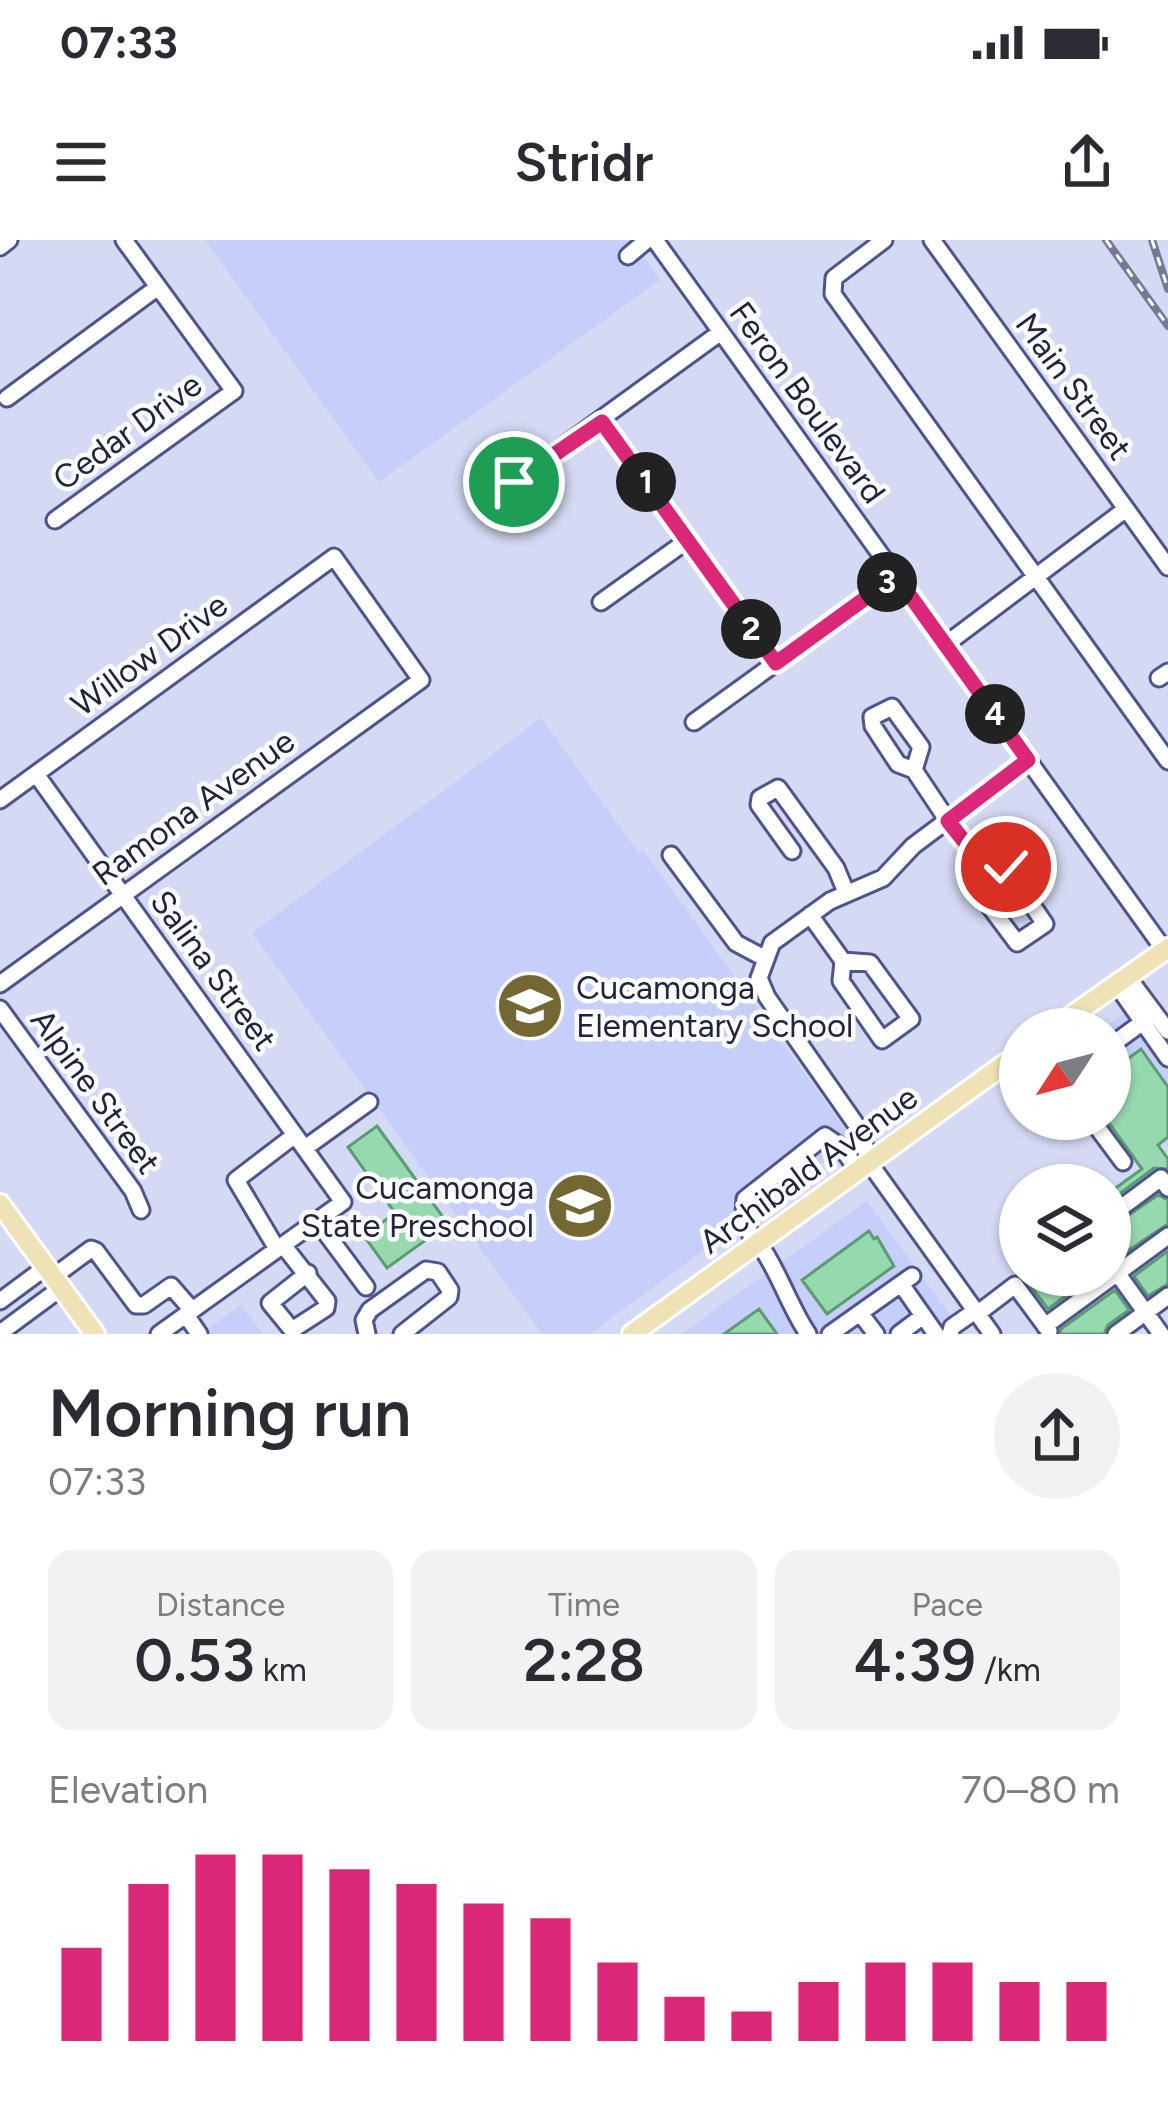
<!DOCTYPE html>
<meta charset="utf-8">
<style>
:root{--surface:#fff;--page:#f2f2f3;--text:#2b2b33;--muted:#7c7c81;--accent:#db2777}
body{margin:0;font-family:Figtree,sans-serif;background:var(--page);color:var(--text);height:100vh;display:flex;flex-direction:column;font-size:45px;white-space:nowrap}
*{box-sizing:border-box;margin:0}
p{font-size:39px;color:var(--muted)}
.icon{flex:none;width:66px;height:66px;fill:none;stroke:currentColor;stroke-width:2;stroke-linecap:round;stroke-linejoin:round}
.map{position:relative;height:1094px;overflow:hidden}
.sheet{display:flex;flex-direction:column;background:var(--surface);flex:1}
.sheet>*{flex:none}
.needle{width:78px;rotate:234deg}
.controls{position:absolute;left:999px;top:768px;display:grid;gap:24px}
.controls a{display:grid;place-items:center;width:132px;height:132px;border-radius:50%;background:var(--surface);box-shadow:0 3px 9px #0004;font-size:60px}
.pin{position:absolute;display:grid;place-items:center;width:102px;height:102px;color:#fff;margin:-51px;border:6px solid #fff;border-radius:50%;box-shadow:0 3px 12px #0007}
.km{position:absolute;width:60px;height:60px;margin:-30px;border-radius:50%;background:#222;color:#fff;font-size:33px;line-height:60px;text-align:center}
.round{display:grid;place-items:center;flex:none;width:126px;height:126px;border-radius:63px;background:var(--page)}
.head{display:flex;align-items:center;justify-content:space-between;height:204px;padding:0 48px}
h1{font-size:66px;font-weight:600;line-height:90px}
.figures{display:grid;grid-template-columns:repeat(3,1fr);gap:18px;height:204px;padding:12px 48px}
.figures div{display:grid;align-content:center;border-radius:24px;background:var(--page);text-align:center}
.figures b{font-size:60px;font-weight:600}
.figures small{font-size:33px;font-weight:400}
.figures p{font-size:33px}
.chart{height:336px;padding:24px 48px}
.chart p{display:flex;justify-content:space-between}
.chart svg{width:100%;height:216px;margin-top:12px;stroke:var(--accent);stroke-width:6}
.status{display:flex;justify-content:space-between;align-items:center;height:84px;padding:0 60px;background:var(--surface);direction:ltr}
.status svg{height:33px;fill:currentColor}
header{display:flex;justify-content:space-between;align-items:center;height:156px;padding:0 48px;background:var(--surface);font-size:54px;font-weight:600}
.map>svg:first-child{display:block}
.built{fill:#c6cff9}
.building{fill:#97d9af;stroke:#5b9b74;stroke-width:3}
.lines{fill:none;stroke-linecap:round;stroke-linejoin:round}
.minor-casing{stroke:#4d558c;stroke-width:21}
.major-casing{stroke:#fff;stroke-width:24}
.minor{stroke:#fff;stroke-width:15}
.major{stroke:#eee2b6;stroke-width:18}
.rail-casing{stroke:#757a92;stroke-width:8}
.rail{stroke:#fcfcfc;stroke-width:3;stroke-dasharray:9;stroke-linecap:butt}
.route-casing{stroke:#fff;stroke-width:24}
.route{stroke:#db2777;stroke-width:15}
.labels{text-anchor:middle;stroke-width:9;stroke-linejoin:round;paint-order:stroke}
.street-label{font-size:33px;fill:#20243c;stroke:#fcfcfc}
.poi-label{font-size:33px;fill:#20243c;stroke:#fcfcfc;text-anchor:start}
</style>
<div class="status"><b>07:33</b><svg viewBox="0 0 49 12"><path d="M0 12V9h3v3zM5 12V6h3v6zM10 12V3h3v9zM15 12V0h3v12zM26 1h20v11H26zM47 4h2v5h-2z"/></svg></div>
<header><svg class="icon" aria-label="menu" viewBox="0 0 24 24"><path d="M4 6h16M4 12h16M4 18h16"/></svg>Stridr<svg class="icon" aria-label="share" viewBox="0 0 24 24"><path d="M12 15V3M7 8l5-5 5 5M5 13v7h14v-7"/></svg></header>
<div class="map">
<svg width="1168" height="1094" viewBox="0 0 1168 1094">
<rect width="100%" height="100%" fill="#d4daf3"/>
<path class="built" d="M205,0H632L660,40L379,242Z
M541,478L638,612L643,610L853,900L590,1094H542L252,693Z
M1137,764L1168,808V908L1110,828V789H1102Z
M867,961L964,1094H681Z
M241,1065L263,1094H200Z"/>
<path class="building" d="M1141,809L1168,847V897L1158,905L1168,919V929L1154,928L1110,961V952L1142,929L1106,879H1110V832Z
M377,886L448,984L387,1028L364,996L395,973L348,907Z
M1158,955L1168,960V984L1120,1016L1110,1011V988Z
M869,991L874,999L877,997L894,1026L827,1074L802,1040Z
M1168,1011V1044L1148,1056L1134,1036Z
M1042,1035H1094L1048,1069L1029,1044Z
M1115,1050L1129,1070L1108,1085L1104,1094H1060L1061,1089Z
M759,1069L777,1094H724Z"/>
<g class="lines">
<g class="minor-casing">
<path id="minor" d="M655,0L1165,711
M884,0L834,38L833,54L1168,521
M932,0L1168,327
M0,7L9,0
M628,16L647,0
M7,158L158,47
M602,182L776,423
M514,242L721,92
M55,280L234,151L124,0
M601,362L688,300
M945,405L1126,269
M1159,438L1168,432
M694,482L896,336
M914,530L921,507L892,467L872,477L873,486L898,524L914,530L948,581L984,625L976,648L1017,703L1045,684L1006,627L984,625
M36,534L343,962L159,1094
M0,560L334,317L421,440L0,744
M792,611L759,565L760,558L778,548L836,628L846,652
M671,615L736,703L766,719
M810,675L843,721L841,741L882,800L911,779L870,723L843,721
M1127,736L1168,791
M1116,744L1168,818
M0,769L133,951L141,970
M1110,806L1143,782
M1091,879L1123,922
M305,908L369,862
M1110,976L1161,938L1168,948
M317,981L366,1047
M758,1002C779,1031 788,1064 808,1094
M283,1005L327,1061L326,1068L292,1090L270,1063L308,1033
M754,1005L744,975L745,959L825,896L841,907L857,929
M277,1009L236,940L295,895
M1110,1023L1161,1094
M53,1037L91,1009L96,1011L136,1065H144L171,1046L192,1070
M901,1044L936,1094
M0,1061L46,1027
M860,1073L876,1094
M977,1074L1015,1045L1049,1091
M186,1075L199,1094
M1045,1086L1168,996
M0,1093L61,1048
M367,1094L364,1080L370,1070L426,1030L438,1032L450,1050L449,1057L402,1094
M830,1094L912,1036
M899,1094L923,1076
M950,1094L952,1087L975,1071
M992,1094L868,921L862,893L767,757L759,738L772,703L830,661L883,638L913,606L1028,520
M1116,1094L1168,1056"/>
</g>
<g class="major-casing">
<path id="major" d="M1053,789L1168,708
M0,964L95,1094
M632,1094L1020,813"/>
</g>
<use href="#minor" class="minor"/>
<use href="#major" class="major"/>
<g class="rail-casing">
<path id="rail" d="M1106,0L1168,86
M1152,0L1168,49"/>
</g>
<use href="#rail" class="rail"/>
</g>
<g class="lines">
<g class="route-casing">
<path id="route" d="M514,242L602,182L776,423L896,336L1028,520L948,581L984,626L1006,627"/>
</g>
<use href="#route" class="route"/>
</g>
<defs>
<g id="school-disc" transform="scale(3.45)"><circle r="9.5" fill="#736734" stroke="#fcfcfc"/><path d="M0-5L7-2L0 1L-7-2ZM-4 1L0 2.5L4 1V4Q0 6-4 4Z" fill="#fff"/></g>
</defs>
<g fill-rule="evenodd">
<use href="#school-disc" x="530" y="766"/>
<use href="#school-disc" x="580" y="966"/>
</g>
<g class="labels">
<g class="street-label">
<text transform="translate(1074 146) rotate(54)" y="12">Main Street</text>
<text transform="translate(808 162) rotate(54)" y="12">Feron Boulevard</text>
<text transform="translate(127 191) rotate(-36)" y="12">Cedar Drive</text>
<text transform="translate(149 414) rotate(-36)" y="12">Willow Drive</text>
<text transform="translate(193 567) rotate(-36)" y="12">Ramona Avenue</text>
<text transform="translate(214 730) rotate(54)" y="12">Salina Street</text>
<text transform="translate(96 851) rotate(54)" y="12">Alpine Street</text>
<text transform="translate(808 929) rotate(-36)" y="12">Archibald Avenue</text>
</g>
<g class="poi-label">
<text x="576" y="759">Cucamonga<tspan x="576" dy="38">Elementary School</tspan></text>
<text x="534" y="959" text-anchor="end">Cucamonga<tspan x="534" dy="38">State Preschool</tspan></text>
</g>
</g>
</svg>
<div class="controls">
<a><svg class="needle" viewBox="-14 -14 28 28"><path d="M0-13l5 13h-10z" fill="#e53935"/><path d="M0 13l5-13h-10z" fill="#7c7c81"/></svg></a>
<a><svg class="icon" aria-label="layers" viewBox="0 0 24 24"><path d="M12 4l9 5-9 5-9-5zM3 14l9 5 9-5"/></svg></a>
</div>
<div class="pin" style="left:514px;top:242px;background:#1e9e55"><svg class="icon" aria-label="arrive" viewBox="0 0 24 24"><path d="M6 21V4h12l-3 4 3 4H6"/></svg></div>
<div class="pin" style="left:1006px;top:627px;background:#d93025"><svg class="icon" aria-label="check" viewBox="0 0 24 24"><path d="M5 12l5 5 9-10"/></svg></div>
<b class="km" style="left:646px;top:242px">1</b>
<b class="km" style="left:751px;top:389px">2</b>
<b class="km" style="left:887px;top:342px">3</b>
<b class="km" style="left:995px;top:474px">4</b>
</div>
<section class="sheet">
<div class="head"><div><h1>Morning run</h1><p>07:33</p></div><a class="round"><svg class="icon" aria-label="share" viewBox="0 0 24 24"><path d="M12 15V3M7 8l5-5 5 5M5 13v7h14v-7"/></svg></a></div>
<div class="figures">
<div><p>Distance</p><b>0.53<small> km</small></b></div>
<div><p>Time</p><b>2:28</b></div>
<div><p>Pace</p><b>4:39<small> /km</small></b></div>
</div>
<div class="chart"><p><span>Elevation</span>70–80 m</p>
<svg viewBox="0 0 160 44" preserveAspectRatio="none"><path d="M5 44V25M15 44V12M25 44V6M35 44V6M45 44V9M55 44V12M65 44V16M75 44V19M85 44V28M95 44V35M105 44V38M115 44V32M125 44V28M135 44V28M145 44V32M155 44V32"/></svg>
</div>
</section>
